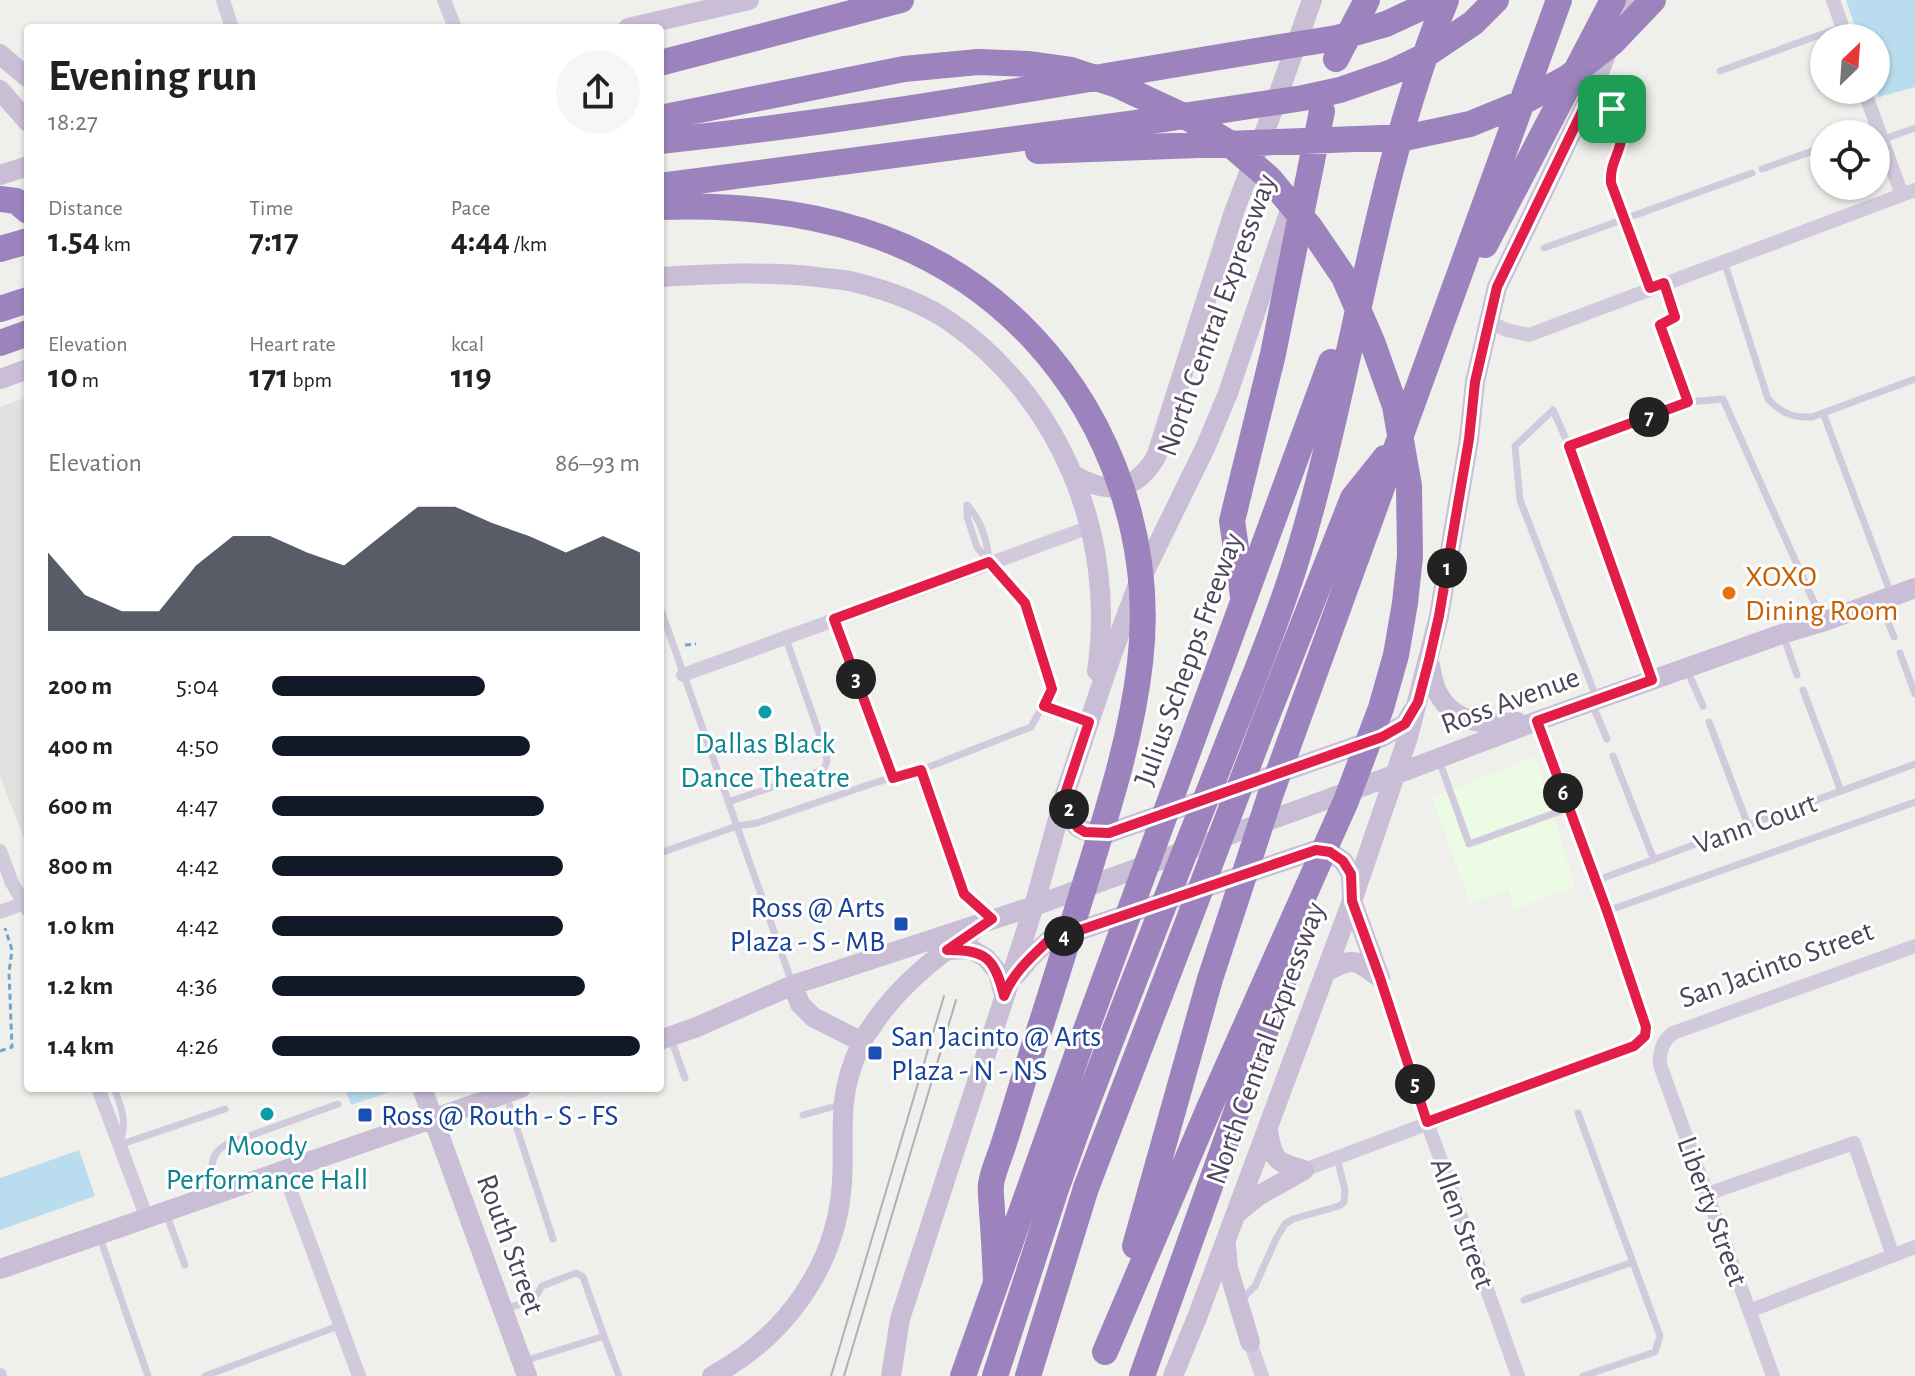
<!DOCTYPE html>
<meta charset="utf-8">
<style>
:root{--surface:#fff;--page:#f6f6f6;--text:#202124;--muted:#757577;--accent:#111827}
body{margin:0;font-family:"Alegreya Sans",sans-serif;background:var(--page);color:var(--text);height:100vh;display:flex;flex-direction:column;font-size:30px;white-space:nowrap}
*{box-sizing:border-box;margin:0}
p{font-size:26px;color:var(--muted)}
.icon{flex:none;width:44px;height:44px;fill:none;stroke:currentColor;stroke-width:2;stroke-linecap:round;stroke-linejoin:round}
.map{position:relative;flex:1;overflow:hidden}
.panel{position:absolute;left:24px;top:24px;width:640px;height:1068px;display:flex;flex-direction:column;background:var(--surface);border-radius:8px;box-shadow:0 2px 6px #0004}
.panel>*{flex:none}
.needle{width:52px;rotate:25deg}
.buttons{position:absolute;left:1810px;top:24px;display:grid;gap:16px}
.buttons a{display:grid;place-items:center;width:80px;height:80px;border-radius:50%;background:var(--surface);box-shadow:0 2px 6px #0004;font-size:40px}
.pin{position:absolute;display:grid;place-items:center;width:68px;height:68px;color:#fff;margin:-34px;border-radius:16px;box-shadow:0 4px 12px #0006}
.km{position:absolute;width:40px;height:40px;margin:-20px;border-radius:50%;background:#222;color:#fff;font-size:22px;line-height:40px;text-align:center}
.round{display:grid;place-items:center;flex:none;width:84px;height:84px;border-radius:42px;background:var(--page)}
.summary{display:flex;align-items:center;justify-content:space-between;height:136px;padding:0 24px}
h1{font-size:44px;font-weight:600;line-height:60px}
.metrics{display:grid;grid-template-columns:repeat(3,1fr);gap:12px;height:136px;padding:8px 24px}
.metrics div{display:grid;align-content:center}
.metrics b{font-size:34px;font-weight:600}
.metrics small{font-size:22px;font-weight:400}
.metrics p{font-size:22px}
.chart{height:224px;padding:16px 24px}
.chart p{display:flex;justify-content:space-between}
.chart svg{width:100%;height:144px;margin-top:8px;fill:var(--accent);opacity:.7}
ul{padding:0 24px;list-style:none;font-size:26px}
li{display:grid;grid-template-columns:128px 96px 1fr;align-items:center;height:60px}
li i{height:20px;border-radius:10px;background:var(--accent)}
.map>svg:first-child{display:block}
.commercial{fill:#ecfce4}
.education{fill:#e1e0de}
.green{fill:#b9ddef}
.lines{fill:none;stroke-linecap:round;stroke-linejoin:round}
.path{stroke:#70a3cd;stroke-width:3;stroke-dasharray:6 4;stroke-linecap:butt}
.lane{stroke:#d1cadd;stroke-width:7}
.street{stroke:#d1cadd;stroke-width:14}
.secondary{stroke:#c9bed6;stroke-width:20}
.highway{stroke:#9d83bd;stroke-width:26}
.tram{stroke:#b3aeb7;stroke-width:2}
.route-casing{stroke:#fff;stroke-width:16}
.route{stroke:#e11d48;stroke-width:10}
.food-dot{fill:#e8710a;stroke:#fff;stroke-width:3}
.culture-dot{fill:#0f9aa8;stroke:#fff;stroke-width:3}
.transit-dot{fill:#1a4fb4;stroke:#fff;stroke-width:3}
.labels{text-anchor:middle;stroke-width:6;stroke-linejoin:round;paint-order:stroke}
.street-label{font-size:30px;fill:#4d445a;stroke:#fff}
.food-label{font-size:30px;fill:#c56008;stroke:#fff;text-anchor:start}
.culture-label{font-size:30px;fill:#0d838f;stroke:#fff}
.transit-label{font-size:30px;fill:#164399;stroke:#fff;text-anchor:start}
</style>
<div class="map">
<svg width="1915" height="1376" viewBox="0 0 1915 1376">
<rect width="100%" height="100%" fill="#efefec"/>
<path class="commercial" d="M1534,757L1537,761L1575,887L1515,909L1509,890L1470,903L1432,797Z"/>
<path class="education" d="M28,397V849L0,776V407Z"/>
<path class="green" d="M1846,0H1915V87L1879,97L1876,88V38H1859Z
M345,1088H389L390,1092L351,1105Z
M79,1150L95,1196L0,1230V1178Z"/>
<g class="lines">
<path class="path" d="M685,645L696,644
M0,1051L12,1047L9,972L12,950L5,928"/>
<path class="lane" d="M1720,71L1842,27
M1860,134L1877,128
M1881,140L1915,128
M1762,169L1824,147
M1544,248L1752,173
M1724,261L1768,399C1781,413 1793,418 1812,417L1915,379
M1665,285L1675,317L1660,325L1688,402L1723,399L1821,618
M1823,413L1891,594
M1569,446L1688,402
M968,506C981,521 987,540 989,560
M1880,602L1894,637
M660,607L792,983
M834,619L893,778
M1783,635L1797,675
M1900,653L1915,694
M1688,672L1703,706
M1803,690L1841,791
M1596,697L1520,500L1515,446L1553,410L1569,446L1651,678
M1592,704L1607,739
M1044,706L1087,721
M1709,722L1748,825
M1613,756L1654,860
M1439,760L1469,844L1569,808
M921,770L964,894L990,918
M728,802L823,770L827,762L826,753L785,636
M660,853L737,826L757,823L877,782L921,770L1031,727L1052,689L1025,603L1000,577L977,547L967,517V505
M1595,881L1915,764
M1607,911L1915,802
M671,1039L685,1078
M114,1088C121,1106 127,1120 121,1139
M506,1095L553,1239
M1578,1113L1660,1336L1655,1352L1583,1376
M803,1115L843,1104
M119,1145L225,1109
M219,1192C212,1172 205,1157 227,1144L338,1104
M166,1213L185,1265
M100,1238L148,1376
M1241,1300L1255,1286L1276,1239L1285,1224L1293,1219L1339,1206L1344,1202L1345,1190L1337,1158
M1524,1300L1633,1262
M506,1309L534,1299L542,1286L576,1273L583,1277L604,1336L524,1361
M604,1336L619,1376
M205,1376L341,1325"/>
<path class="street" d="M223,0L232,28
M444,0L455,28
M1833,0L1846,38
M1864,90L1902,195
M1592,91C1608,103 1627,123 1620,145C1615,161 1610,165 1611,183L1650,288
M1488,322L1507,330L1529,335L1915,190
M683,675L1090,527
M0,851L12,883L28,910
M0,912L28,902
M1380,978L1427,1122L1518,1376
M98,1088L147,1218
M283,1170L359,1376
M1304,1170L1634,1046C1643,1041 1645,1036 1646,1027L1607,911L1537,721
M1707,1194L1854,1143L1893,1256
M1749,1311L1915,1247
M1250,1342L1262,1376
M0,1375V1376
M1773,1376L1660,1065C1659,1052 1662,1041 1673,1033L1915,946"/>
<path class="secondary" d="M628,28L749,0
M0,54L28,78
M0,90L28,122
M0,175L28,166
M660,277C713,274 765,271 818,277C829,279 842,279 854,282C886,290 921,302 949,321C1061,398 1117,537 1097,671
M0,379L28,369
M1074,475C1108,495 1135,492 1156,457L1234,212L1270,118L1312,0
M1430,665C1432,675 1433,686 1439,695C1455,724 1488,725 1517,722
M1066,798C1074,830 1075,832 1109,833L1382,737L1405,724L1412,712
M947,950L971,949L986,958L998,972L1004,995
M1326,972C1353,957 1356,959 1380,978
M1017,974L1031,957L1048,941L1316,850L1330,852L1343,861L1351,874L1352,901L1380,978
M793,985L800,1004L813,1017L862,1042
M660,1040L697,1027L793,985L1034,906L1394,775L1537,721L1782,634L1822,622L1915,588
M422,1088L527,1376
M1268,1131C1273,1160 1275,1162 1304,1170
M1236,1214L1258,1196L1304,1170
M1226,1245L1228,1268L1250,1342
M0,1269L521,1088
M712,1376C785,1337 837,1266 842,1182C844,1156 841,1129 844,1102C846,1083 853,1061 861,1044C864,1036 870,1030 874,1023C900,985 934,958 972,932
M891,1376L900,1319L1034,906L1065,794L1111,657L1137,587L1206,446L1228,393L1294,198
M1173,1376L1198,1315L1352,901L1408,737L1439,616L1469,439L1475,382L1497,287L1592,91L1627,0"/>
<path class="highway" d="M1336,59L1367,0
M660,63L901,0
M660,118L904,69L978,62L1028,64L1071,70L1117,85L1188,118L1226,141L1269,178L1310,227L1344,277L1373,344L1395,406L1409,486L1410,556L1405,603L1396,655L1381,708L1346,801L1210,1106L1105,1352
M660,141C887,118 1112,73 1337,38L1386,24L1438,0
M1038,151L1409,137L1470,124L1519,104L1567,78L1612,43L1653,0
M660,186L1144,122L1303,98L1340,90L1392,72L1421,58L1473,23L1496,0
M0,199L16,201L28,211
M660,207C801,202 934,232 1033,338C1113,424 1154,546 1140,663C1132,733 1111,800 1090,868C1071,928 1053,989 1033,1049C1023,1081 1014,1112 1004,1143C1000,1156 993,1171 991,1184C990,1193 992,1203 992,1212C994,1235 995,1259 996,1282
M1485,245L1613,0
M0,249L28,241
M0,309L28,300
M0,343L28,333
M1243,596L1232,521L1273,354L1322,111
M1135,1246L1210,979L1271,793L1559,0
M963,1376L1079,1049L1331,362
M995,1376L1055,1192L1077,1130C1123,1006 1173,882 1222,758C1248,691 1277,624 1298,555C1354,371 1373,179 1446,0
M1028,1376L1086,1188L1263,726L1353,498L1385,458
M1142,1376L1289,965"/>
<path class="tram" d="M831,1376L944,996
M844,1376L956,1000"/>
</g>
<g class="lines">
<g class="route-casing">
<path id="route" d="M1592,91C1608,103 1627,123 1620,145C1616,160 1610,166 1611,183L1650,288L1664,283L1675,317L1660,325L1688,402L1569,446L1652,680L1537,721L1607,911L1646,1027L1645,1036L1634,1046L1427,1122L1380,978L1352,901L1351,874L1343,861L1330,852L1316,850L1048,941C1031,957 1012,974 1004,996C995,959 986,949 947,950L992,919L964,894L921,770L893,778L834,619L989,562L1025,603L1052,689L1044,706L1089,722L1065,794L1072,820L1078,828L1085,832L1109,833L1382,737L1405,724L1418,702L1429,660L1439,616L1469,439L1475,382L1497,287Z"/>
</g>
<use href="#route" class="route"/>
</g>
<circle class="food-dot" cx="1729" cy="593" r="8"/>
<g class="culture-dot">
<circle cx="765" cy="712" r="8"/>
<circle cx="267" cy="1114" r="8"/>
</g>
<g class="transit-dot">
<rect x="893" y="916" width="16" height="16" rx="4"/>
<rect x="867" y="1045" width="16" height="16" rx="4"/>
<rect x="357" y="1107" width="16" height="16" rx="4"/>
</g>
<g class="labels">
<g class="street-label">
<text transform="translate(1216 315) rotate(-70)" y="10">North Central Expressway</text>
<text transform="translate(1188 659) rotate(-70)" y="10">Julius Schepps Freeway</text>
<text transform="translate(1510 700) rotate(-20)" y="10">Ross Avenue</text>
<text transform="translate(1755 823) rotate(-20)" y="10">Vann Court</text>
<text transform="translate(1776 964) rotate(-20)" y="10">San Jacinto Street</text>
<text transform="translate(1265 1043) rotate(-70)" y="10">North Central Expressway</text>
<text transform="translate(1713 1211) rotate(70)" y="10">Liberty Street</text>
<text transform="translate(1463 1223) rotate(70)" y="10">Allen Street</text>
<text transform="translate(511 1244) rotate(70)" y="10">Routh Street</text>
</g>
<g class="food-label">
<text x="1745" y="586">XOXO<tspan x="1745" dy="34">Dining Room</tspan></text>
</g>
<g class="culture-label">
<text x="765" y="753">Dallas Black<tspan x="765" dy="34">Dance Theatre</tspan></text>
<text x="267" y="1155">Moody<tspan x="267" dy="34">Performance Hall</tspan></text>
</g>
<g class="transit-label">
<text x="885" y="917" text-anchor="end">Ross @ Arts<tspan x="885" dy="34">Plaza - S - MB</tspan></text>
<text x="891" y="1046">San Jacinto @ Arts<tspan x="891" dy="34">Plaza - N - NS</tspan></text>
<text x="381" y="1125">Ross @ Routh - S - FS</text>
</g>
</g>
</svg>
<div class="buttons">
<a><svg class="needle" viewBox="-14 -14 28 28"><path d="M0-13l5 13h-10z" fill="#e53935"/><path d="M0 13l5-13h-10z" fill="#757577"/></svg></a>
<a><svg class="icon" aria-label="locate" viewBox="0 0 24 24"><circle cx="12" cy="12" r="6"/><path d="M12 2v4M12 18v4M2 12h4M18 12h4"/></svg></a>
</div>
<div class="pin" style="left:1612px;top:109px;background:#1e9e55"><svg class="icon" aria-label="arrive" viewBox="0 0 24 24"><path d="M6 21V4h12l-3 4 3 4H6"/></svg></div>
<b class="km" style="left:1447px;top:568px">1</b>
<b class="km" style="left:1069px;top:809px">2</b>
<b class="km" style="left:856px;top:679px">3</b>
<b class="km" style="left:1064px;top:936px">4</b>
<b class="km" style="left:1415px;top:1084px">5</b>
<b class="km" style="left:1563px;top:793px">6</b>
<b class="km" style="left:1649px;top:417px">7</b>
<section class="panel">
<div class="summary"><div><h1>Evening run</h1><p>18:27</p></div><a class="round"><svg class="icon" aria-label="share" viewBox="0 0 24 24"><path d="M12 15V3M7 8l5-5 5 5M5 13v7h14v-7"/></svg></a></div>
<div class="metrics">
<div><p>Distance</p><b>1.54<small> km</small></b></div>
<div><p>Time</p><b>7:17</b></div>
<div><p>Pace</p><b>4:44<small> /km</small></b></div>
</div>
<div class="metrics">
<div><p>Elevation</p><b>10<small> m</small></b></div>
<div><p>Heart rate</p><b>171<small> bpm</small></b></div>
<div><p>kcal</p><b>119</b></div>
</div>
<div class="chart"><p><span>Elevation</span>86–93 m</p>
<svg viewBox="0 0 160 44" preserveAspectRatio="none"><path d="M0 44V20L10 33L20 38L30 38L40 24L50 15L60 15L70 20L80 24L90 15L100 6L110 6L120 11L130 15L140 20L150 15L160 20V44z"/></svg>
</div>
<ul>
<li><b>200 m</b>5:04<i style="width:58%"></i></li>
<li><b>400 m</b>4:50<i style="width:70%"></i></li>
<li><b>600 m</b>4:47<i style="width:74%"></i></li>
<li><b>800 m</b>4:42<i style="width:79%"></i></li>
<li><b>1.0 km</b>4:42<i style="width:79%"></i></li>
<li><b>1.2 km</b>4:36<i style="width:85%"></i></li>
<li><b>1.4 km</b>4:26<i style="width:100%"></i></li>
</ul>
</section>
</div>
